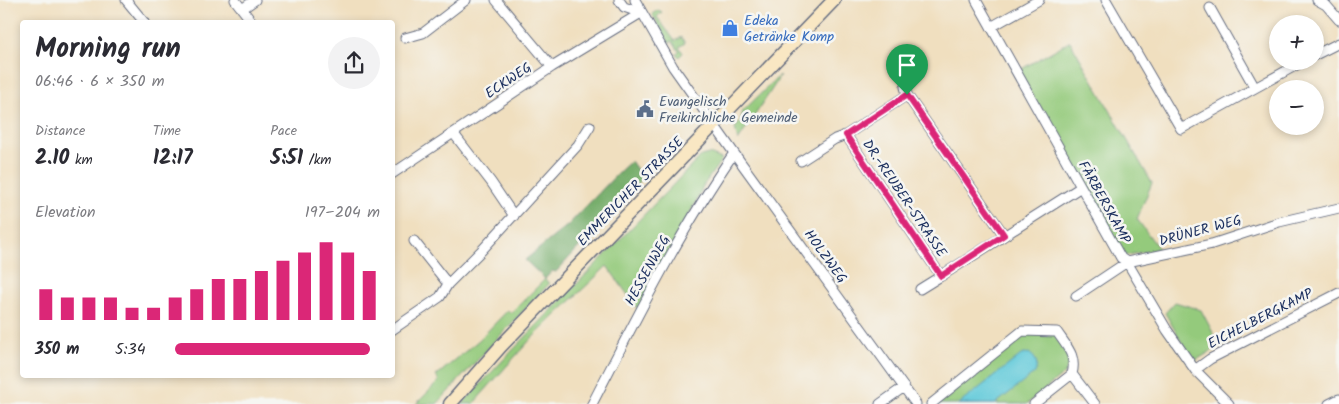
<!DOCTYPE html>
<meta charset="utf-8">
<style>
:root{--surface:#fff;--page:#f2f2f3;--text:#2b2b33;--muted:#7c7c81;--accent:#db2777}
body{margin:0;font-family:Kalam,sans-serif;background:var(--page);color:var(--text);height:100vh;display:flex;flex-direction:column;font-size:19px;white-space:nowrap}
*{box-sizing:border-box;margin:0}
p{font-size:16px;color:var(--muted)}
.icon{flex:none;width:28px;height:28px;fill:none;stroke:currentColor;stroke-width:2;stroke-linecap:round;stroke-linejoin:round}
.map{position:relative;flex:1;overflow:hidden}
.sheet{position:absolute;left:20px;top:20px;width:375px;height:358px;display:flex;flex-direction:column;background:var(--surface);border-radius:5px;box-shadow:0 2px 8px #0003}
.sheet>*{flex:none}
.fabs{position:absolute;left:1269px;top:15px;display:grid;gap:10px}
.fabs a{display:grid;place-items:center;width:55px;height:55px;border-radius:50%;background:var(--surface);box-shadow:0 2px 8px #0003;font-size:25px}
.pin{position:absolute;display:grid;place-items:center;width:42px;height:42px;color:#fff;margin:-51px -21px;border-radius:50% 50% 50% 0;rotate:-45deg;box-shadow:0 0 5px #0007}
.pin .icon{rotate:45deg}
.round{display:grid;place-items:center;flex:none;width:52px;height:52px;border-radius:26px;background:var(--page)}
.overview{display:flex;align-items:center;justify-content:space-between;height:85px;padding:0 15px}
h1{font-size:28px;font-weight:800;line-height:38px}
.stats{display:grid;grid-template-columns:repeat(3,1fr);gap:8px;height:85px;padding:5px 15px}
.stats div{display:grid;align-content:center}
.stats b{font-size:21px;font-weight:800}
.stats small{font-size:14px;font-weight:400}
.stats p{font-size:14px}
.chart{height:140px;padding:10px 15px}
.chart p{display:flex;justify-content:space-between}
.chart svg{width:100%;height:90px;margin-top:5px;stroke:var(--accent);stroke-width:6}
ul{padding:0 15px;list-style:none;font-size:16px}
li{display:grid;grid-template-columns:80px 60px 1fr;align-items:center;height:38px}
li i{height:12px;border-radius:6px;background:var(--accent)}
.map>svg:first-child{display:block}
.green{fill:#94ca7c;stroke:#587c6d}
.forest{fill:#77ae6c;stroke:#496e65}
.water{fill:#5fc9d9;stroke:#3d7c9c}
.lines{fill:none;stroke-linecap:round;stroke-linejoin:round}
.minor-casing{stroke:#666d80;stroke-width:11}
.secondary-casing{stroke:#666d80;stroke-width:15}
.minor{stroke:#fff;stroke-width:9}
.secondary{stroke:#f9e7c3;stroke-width:12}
.route-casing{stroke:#fff;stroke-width:10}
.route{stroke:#db2777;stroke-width:6}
.labels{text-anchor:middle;stroke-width:5;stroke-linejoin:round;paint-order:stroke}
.shop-label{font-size:14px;fill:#366cbe;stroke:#f6f6f2;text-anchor:start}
.street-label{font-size:14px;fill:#1b2f5e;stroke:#f6f6f2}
.service-label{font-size:14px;fill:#4e5e75;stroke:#f6f6f2;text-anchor:start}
</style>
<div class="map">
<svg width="1339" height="404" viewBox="0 0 1339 404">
<rect width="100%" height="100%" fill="#f6f6f2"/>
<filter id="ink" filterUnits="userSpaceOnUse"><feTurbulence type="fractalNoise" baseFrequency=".02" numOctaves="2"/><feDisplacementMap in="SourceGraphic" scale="10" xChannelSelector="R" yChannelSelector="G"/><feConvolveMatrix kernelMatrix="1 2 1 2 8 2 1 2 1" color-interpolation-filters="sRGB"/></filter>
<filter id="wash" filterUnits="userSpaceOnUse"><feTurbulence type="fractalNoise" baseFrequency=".0096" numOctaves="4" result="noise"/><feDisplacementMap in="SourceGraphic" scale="20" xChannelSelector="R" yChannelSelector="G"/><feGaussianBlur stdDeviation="1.12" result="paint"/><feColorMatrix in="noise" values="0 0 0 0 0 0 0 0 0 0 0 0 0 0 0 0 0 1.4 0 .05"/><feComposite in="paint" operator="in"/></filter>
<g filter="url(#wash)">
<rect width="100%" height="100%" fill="#f0dfbf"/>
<path class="green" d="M658,10L662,12L657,17L675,41L681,37L685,43L679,47L683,53L679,57L676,54L679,51L672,41L669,43L652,14Z
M1070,41L1152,183L1137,219L1159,249L1123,256L1018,71Z
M780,75L776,83L738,141L735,128L740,122L743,111Z
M709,154L722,159L703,186L697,200L638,309L607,266L530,340L473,404H462L506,357L701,156Z
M545,279L549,284L495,341L437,404H416L439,381L436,376L479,340L508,310L511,313Z
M1175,302L1201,310L1220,346L1193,362L1165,313Z
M1025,333L1055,335L1069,359L1066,372L1027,404H938Z"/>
<path class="forest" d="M631,161L643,178L556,272L552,271L545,279L525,260L568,225L620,171Z"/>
<path class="water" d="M1029,353C1037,359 1038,363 1035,373L995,404H959L1021,355Z"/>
</g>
<g filter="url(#ink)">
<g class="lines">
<g class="minor-casing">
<path id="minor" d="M126,0L144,22
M235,0L252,22
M496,0L552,67
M619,0L624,7L641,13
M635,0L673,67L734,153L916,404
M976,0L1121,258L1127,262L1167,330L1195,370L1229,404
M1106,0L1181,129L1255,88
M1317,0L1326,5L1339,20
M1210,8L1255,88L1304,61
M242,9L255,0
M991,27L1039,0
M405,38L423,33L466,0
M1315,55L1339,43
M905,87L907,95L1004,235
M454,134L491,182L514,216
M846,135L941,276L1081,187
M801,161L835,139L846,135L907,95
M392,174L552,67L641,13
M414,241L448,284
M920,289L941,276
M1076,296L1127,262L1212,244L1279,222L1339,208
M392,330L440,297L448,284L483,249L578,145L590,126
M1195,370L1210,359L1339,293
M1072,374L1095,404
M592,404C636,319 679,232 734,153
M880,404L904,387
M931,404L1022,331L1057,332C1067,347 1077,356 1072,374
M1034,404L1072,374
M1329,404L1339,399"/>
</g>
<g class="secondary-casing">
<path id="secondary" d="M450,404L501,346L834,0"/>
</g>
<use href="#minor" class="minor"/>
<use href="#secondary" class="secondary"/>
</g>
</g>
<g class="lines" filter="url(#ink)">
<g class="route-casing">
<path id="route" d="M907,95L1004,235L941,276L846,135Z"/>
</g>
<use href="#route" class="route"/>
</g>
<defs>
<g id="shop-bare" transform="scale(1.35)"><path d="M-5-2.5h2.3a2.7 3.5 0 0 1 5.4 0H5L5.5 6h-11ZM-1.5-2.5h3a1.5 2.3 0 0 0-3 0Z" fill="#3f7fe0" stroke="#f6f6f2" stroke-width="2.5" paint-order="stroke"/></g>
<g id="civic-bare" transform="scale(1.35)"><path d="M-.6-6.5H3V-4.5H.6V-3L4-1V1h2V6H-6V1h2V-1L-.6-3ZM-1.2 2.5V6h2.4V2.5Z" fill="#5c6f8a" stroke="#f6f6f2" stroke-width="2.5" paint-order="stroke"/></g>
</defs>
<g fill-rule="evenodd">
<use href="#shop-bare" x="730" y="28"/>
<use href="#civic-bare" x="645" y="109"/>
</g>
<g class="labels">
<g class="shop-label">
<text x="744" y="25">Edeka<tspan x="744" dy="16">Getränke Komp</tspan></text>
</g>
<g class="street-label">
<text transform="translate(508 80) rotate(-34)" y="5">ECKWEG</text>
<text transform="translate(630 191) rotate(-46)" y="5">EMMERICHER STRASSE</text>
<text transform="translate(905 198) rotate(56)" y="5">DR.-REUBER-STRASSE</text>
<text transform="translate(1105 202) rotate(61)" y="5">FÄRBERSKAMP</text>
<text transform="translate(1200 230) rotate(-15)" y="5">DRÜNER WEG</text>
<text transform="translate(826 256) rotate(54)" y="5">HOLZWEG</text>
<text transform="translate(647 270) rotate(-61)" y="5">HESSENWEG</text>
<text transform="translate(1260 318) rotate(-27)" y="5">EICHELBERGKAMP</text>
</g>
<g class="service-label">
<text x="659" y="106">Evangelisch<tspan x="659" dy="16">Freikirchliche Gemeinde</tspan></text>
</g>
</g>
</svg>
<div class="fabs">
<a>+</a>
<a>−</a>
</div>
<div class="pin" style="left:907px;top:95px;background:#1e9e55"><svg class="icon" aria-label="arrive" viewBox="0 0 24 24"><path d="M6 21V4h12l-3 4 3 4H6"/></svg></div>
<section class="sheet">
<div class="overview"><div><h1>Morning run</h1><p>06:46 · 6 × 350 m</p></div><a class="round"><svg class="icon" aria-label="share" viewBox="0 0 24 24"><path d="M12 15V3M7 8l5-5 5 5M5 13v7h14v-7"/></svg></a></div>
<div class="stats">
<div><p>Distance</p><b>2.10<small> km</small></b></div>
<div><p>Time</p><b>12:17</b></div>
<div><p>Pace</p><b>5:51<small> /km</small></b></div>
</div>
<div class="chart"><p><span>Elevation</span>197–204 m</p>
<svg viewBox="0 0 160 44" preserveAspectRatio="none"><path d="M5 44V29M15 44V33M25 44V33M35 44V33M45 44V38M55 44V38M65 44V33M75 44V29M85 44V24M95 44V24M105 44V20M115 44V15M125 44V11M135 44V6M145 44V11M155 44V20"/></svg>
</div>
<ul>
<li><b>350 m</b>5:34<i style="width:95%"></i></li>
</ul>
</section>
</div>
